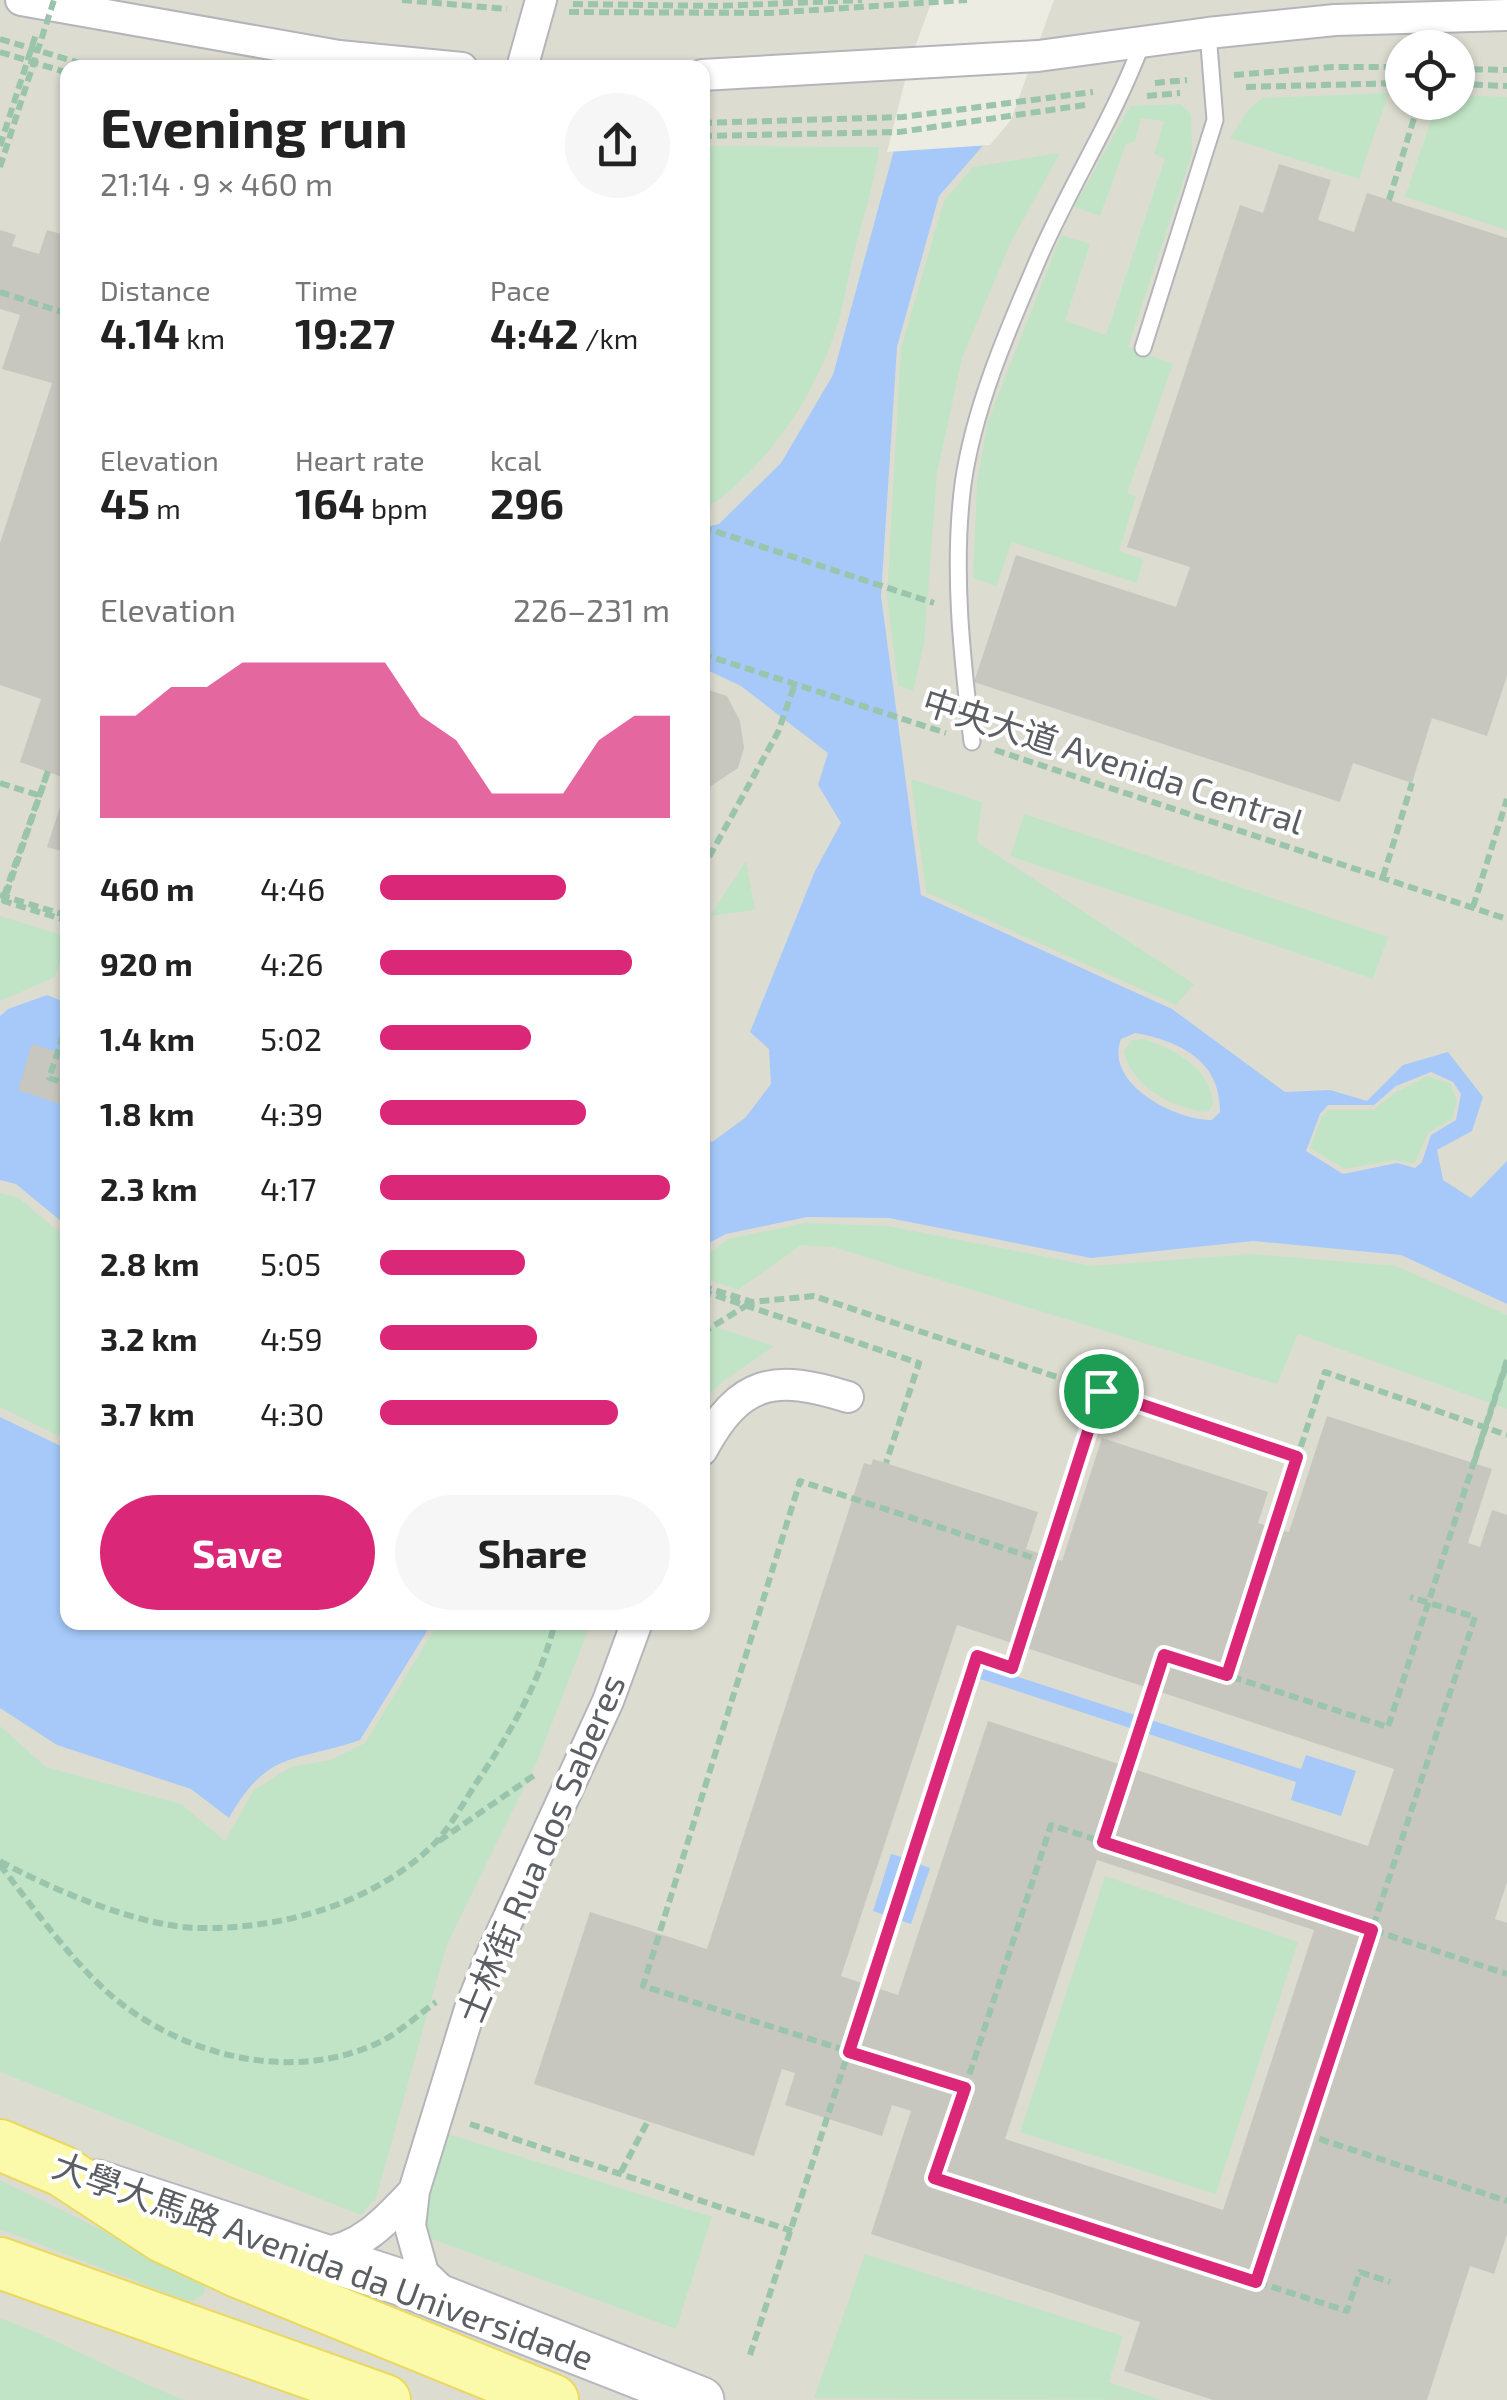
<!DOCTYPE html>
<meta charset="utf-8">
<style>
:root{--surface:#fff;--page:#f6f6f6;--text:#222;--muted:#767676;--accent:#db2777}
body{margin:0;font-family:"Exo 2","Noto Sans SC",sans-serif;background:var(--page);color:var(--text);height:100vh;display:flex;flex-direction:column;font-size:38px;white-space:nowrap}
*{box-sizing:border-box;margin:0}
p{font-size:32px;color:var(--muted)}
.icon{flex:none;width:55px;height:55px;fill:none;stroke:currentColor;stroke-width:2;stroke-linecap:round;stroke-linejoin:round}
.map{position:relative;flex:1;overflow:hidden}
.details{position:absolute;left:60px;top:60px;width:650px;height:1570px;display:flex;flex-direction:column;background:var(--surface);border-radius:20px;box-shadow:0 2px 8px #0004}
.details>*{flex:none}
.controls{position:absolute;left:1385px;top:30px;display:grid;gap:20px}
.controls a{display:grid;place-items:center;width:90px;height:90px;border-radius:50%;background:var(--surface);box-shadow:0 2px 8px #0004;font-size:50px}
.pin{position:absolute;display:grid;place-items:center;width:85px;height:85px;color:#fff;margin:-42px;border:5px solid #fff;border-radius:50%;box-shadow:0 2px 10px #0007}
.round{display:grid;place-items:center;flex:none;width:105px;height:105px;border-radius:52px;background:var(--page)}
.overview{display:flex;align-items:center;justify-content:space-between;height:170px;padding:0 40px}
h1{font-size:55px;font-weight:700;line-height:75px}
.figures{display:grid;grid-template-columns:repeat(3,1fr);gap:15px;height:170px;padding:10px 40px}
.figures div{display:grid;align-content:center}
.figures b{font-size:42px;font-weight:700}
.figures small{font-size:28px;font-weight:400}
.figures p{font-size:28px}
.chart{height:280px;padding:20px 40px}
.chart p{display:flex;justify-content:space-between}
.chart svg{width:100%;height:180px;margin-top:10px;fill:var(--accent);opacity:.7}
.action{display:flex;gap:20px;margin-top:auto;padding:20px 40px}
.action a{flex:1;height:115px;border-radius:60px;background:var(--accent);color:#fff;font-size:40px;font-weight:700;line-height:115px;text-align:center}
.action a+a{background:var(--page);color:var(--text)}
ul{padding:0 40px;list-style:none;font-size:32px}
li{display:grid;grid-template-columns:160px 120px 1fr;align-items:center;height:75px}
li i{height:25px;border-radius:12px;background:var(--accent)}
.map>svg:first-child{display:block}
.education{fill:#dddcd1;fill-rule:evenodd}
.green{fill:#c1e4c6}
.water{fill:#a6c9fa;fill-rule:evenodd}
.pier{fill:#edece3}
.building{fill:#c8c7bf;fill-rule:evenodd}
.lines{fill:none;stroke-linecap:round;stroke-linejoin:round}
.lane-casing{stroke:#b4b5ba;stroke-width:19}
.street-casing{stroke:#b4b5ba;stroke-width:34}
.secondary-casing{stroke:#b7b8bf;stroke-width:49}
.primary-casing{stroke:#ead85f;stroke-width:54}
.path{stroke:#9bc4ac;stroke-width:6;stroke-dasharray:10 5;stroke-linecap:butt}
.lane{stroke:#fff;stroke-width:15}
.street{stroke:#fff;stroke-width:30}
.secondary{stroke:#fff;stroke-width:45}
.primary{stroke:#fbfaab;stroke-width:50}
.path-bridge{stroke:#9bc4ac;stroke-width:6;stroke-dasharray:10 5;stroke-linecap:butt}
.route-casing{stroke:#fff;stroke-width:20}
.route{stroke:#db2777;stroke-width:12}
.labels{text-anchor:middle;stroke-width:8;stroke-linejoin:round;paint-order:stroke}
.street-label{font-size:35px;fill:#5b5e63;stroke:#fff}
</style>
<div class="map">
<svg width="1507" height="2400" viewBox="0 0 1507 2400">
<rect width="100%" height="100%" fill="#edece3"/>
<path class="education" d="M0,0H1507V2400H0ZM1402,48H1458V102H1402ZM68,68H702V1622H68Z"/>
<path class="green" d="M1389,93L1359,179L1230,138L1249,109L1262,98Z
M1458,95L1507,97V230L1405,197L1437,103L1458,102Z
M1180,104L1191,114L1192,155L1128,347L1173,364L1127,493L1136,496L1119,551L1143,559L1137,583L1012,542L996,586L973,578L977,483L988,421L1061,235L1090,244L1065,321L1106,335L1165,158L1154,154L1164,121L1141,118L1135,141L1126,144L1100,216L1074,207L1130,106Z
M703,146L879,147C875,183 863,217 854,252C849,272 846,292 841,312C821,389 769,467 703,511Z
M1060,153L1010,244L962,358L937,473L924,644L913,691L898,685L887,597L901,348L944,201L973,167Z
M911,779L982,802L977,842L1194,984L1176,1005L926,892Z
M1024,814L1388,937L1373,979L1010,856Z
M746,861L755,910L710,916Z
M0,916L68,937L55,977L0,1001Z
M1144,1039C1176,1050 1211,1068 1213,1105L1208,1112C1173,1109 1132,1087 1124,1052L1131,1040Z
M1428,1076L1450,1084L1457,1100L1452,1119L1428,1133L1415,1163L1393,1160L1345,1169L1310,1148L1322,1116L1330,1110H1373L1396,1092Z
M0,1193L19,1198L67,1239V1440L0,1407Z
M806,1223L888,1226L1092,1266L1252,1254L1396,1266L1507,1315V1409L1298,1334L1277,1384L833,1247L801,1245L738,1290L703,1278V1258L728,1239Z
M703,1323L774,1346L722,1382L703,1401Z
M438,1623H591L538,1759L447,1944L376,2198L361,2215L0,2072V1726L46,1767L181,1804L225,1841L254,1790L291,1767L331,1760L365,1743Z
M1105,1876L1298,1942L1216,2194L1020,2132Z
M445,2133L712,2217L676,2329L413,2232Z
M0,2180L198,2277L205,2286L204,2294L190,2302L0,2229Z
M865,2254L1123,2336L1109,2382L1161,2400L814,2398Z
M0,2318C63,2341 121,2375 184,2400H0Z"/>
<path class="water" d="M903,117L1007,118L939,196L897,347L881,596L921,895L1172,1009L1285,1092L1330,1090L1367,1101L1403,1065L1448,1052L1483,1097L1472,1131L1437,1150L1443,1180L1471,1198L1507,1161V1304L1401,1255L1253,1241L1091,1258L889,1218L807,1217L726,1234L703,1246V1139L712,1142L745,1118L771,1084L769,1049L750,1032L815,871L841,823L818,785L828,753L741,686L703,668V527L719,524L781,463L833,375ZM1135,1033C1180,1041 1221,1061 1220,1112L1212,1120C1174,1120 1104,1083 1121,1039ZM1431,1072L1453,1082L1461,1094L1456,1120L1431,1135L1422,1162L1415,1168L1397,1163L1343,1174L1306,1151L1320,1114L1328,1105H1374L1396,1086Z
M47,995L67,1003V1226L16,1184L0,1180V1016L8,1009Z
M0,1417L67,1449L68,1622L432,1623L360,1740C294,1763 268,1749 229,1818L191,1789L57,1745L0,1708Z
M969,1661L1301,1769L1306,1755L1356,1771L1341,1816L1291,1800L1296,1782L977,1678L916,1863L930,1868L911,1924L873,1911L891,1854L905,1858Z"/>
<path class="pier" d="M932,0H1054L1011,120L990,145L887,152L910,61Z"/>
<path class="building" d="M1279,164L1331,180L1318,220L1354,232L1367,193L1507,238V676L1487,736L1432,718L1412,783L1353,763L1340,802L974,682L1016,555L1176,607L1190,567L1127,547L1240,205L1263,213Z
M0,230L16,235L12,246L39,254L47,230L68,236V779L20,762L41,699L0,685V543L52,383L2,369L20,315L0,309Z
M702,688L727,696L740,721L744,748L738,768L702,792Z
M67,785H68V853L47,847Z
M32,1044L68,1055V1089L63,1105L18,1090Z
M1327,1416L1492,1469L1468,1543L1480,1547L1492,1510L1507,1515V1882L1495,1919L1507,1923V2234L1494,2274L1470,2266L1427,2400H1213L1124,2371L1140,2322L871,2234L911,2111L892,2105L882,2136L785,2105L795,2073L782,2069L754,2156L534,2084L590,1912L707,1949L864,1463L871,1465L873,1459L1038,1512L1026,1549L1062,1561L1102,1438L1268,1492L1258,1523L1289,1532ZM957,1625L1394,1769L1368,1846L988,1721L898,1995L841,1976ZM1097,1860L1314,1930L1223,2210L1005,2139Z"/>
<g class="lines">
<g class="lane-casing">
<path id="lane" d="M1143,348L1215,120L1208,33
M972,742C962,657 952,570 963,484C974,406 1009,327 1040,255C1072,182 1115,116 1142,43"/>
</g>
<g class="street-casing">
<path id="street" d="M21,0L339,56L462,68
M522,68L541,0
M702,75L1038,56L1208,33L1335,20L1507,15
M702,1450C740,1379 775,1374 848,1397
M319,2253C360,2250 387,2220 414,2191
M446,2295L423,2273L410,2226L414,2191L470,2009L492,1954L608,1701L637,1622"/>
</g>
<g class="secondary-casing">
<path id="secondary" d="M97,2183L400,2282L701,2400"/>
</g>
<g class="primary-casing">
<path id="primary" d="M0,2145L62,2171L163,2237L238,2272L553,2400
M0,2263L385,2400"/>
</g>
<path class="path" d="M402,0L507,9
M573,4L718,6L862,0
M569,12L769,13L967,0
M0,39L96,68
M0,52L68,73
M1458,69L1507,70
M1234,75L1332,67H1402
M1155,83L1187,80
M1458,84L1507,86
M1246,87L1402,83
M1147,96L1180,93
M702,123L903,117L1093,92
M702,136L899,132L1085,105
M0,146L36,34
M1389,200L1419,102
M0,292L68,314
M702,527L934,603
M702,654L946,733
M995,750L1507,919
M0,783L38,795
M702,870L778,732L795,684
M1383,877L1412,783
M0,895L68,916
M4,896L48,771
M1473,907L1507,799
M68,1021L49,1078L68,1084
M702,1286L752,1302L814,1296L1297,1457
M702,1333L752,1302
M1046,1562L800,1481L643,1986L965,2088L1051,1825L1103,1842L1164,1655L1388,1727L1507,1360
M1227,1675L1325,1372L1507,1435
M439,1841L536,1774
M1103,1842L1507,1974
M0,1861C50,1889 143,1928 200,1928C283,1929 371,1904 431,1847C450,1829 464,1801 479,1779C512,1730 541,1680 555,1622
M0,1865C36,1911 81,1975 127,2008C199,2060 298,2081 380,2042C400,2032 418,2015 436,2002
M965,2088L934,2178L1347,2311L1360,2272L1390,2282
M470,2124L792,2231
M1305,2134L1507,2201
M621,2172L648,2121
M1256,2282L1475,1617L1410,1597
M750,2355L977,1656L1012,1668L1101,1391"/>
<use href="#lane" class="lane"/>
<use href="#street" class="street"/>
<use href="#secondary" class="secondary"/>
<use href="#primary" class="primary"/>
<path class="path-bridge" d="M0,167L54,0
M48,771L4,901L68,921
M702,1291L919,1363L886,1463
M1474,1463L1507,1362"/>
</g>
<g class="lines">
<g class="route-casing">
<path id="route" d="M1101,1391L1297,1457L1227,1675L1164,1655L1103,1842L1372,1930L1256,2282L934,2178L965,2088L849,2052L977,1656L1012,1668Z"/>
</g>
<use href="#route" class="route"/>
</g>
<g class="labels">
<g class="street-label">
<text transform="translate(1113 762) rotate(18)" y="12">中央大道 Avenida Central</text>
<text transform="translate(542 1849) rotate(-67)" y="12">士林街 Rua dos Saberes</text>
<text transform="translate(323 2262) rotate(20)" y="12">大學大馬路 Avenida da Universidade</text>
</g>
</g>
</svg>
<div class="controls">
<a><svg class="icon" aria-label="locate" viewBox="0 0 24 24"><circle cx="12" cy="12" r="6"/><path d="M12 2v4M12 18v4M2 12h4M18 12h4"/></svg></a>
</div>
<div class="pin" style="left:1101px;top:1391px;background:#1e9e55"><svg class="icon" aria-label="arrive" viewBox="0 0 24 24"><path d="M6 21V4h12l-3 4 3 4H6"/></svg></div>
<section class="details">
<div class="overview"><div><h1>Evening run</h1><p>21:14 · 9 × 460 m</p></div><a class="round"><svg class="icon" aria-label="share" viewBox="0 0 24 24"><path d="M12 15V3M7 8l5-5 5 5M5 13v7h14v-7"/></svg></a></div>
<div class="figures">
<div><p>Distance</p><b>4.14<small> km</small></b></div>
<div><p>Time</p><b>19:27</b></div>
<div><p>Pace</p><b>4:42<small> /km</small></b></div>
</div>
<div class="figures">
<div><p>Elevation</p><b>45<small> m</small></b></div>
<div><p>Heart rate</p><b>164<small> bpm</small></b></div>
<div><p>kcal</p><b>296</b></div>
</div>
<div class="chart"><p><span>Elevation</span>226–231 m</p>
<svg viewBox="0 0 160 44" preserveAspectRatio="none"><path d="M0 44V19L10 19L20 12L30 12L40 6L50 6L60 6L70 6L80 6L90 19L100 25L110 38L120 38L130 38L140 25L150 19L160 19V44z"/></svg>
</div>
<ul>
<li><b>460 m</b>4:46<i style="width:64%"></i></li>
<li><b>920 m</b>4:26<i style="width:87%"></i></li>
<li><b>1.4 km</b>5:02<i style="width:52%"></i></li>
<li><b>1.8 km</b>4:39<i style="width:71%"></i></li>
<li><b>2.3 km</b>4:17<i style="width:100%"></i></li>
<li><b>2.8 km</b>5:05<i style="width:50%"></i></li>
<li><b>3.2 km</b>4:59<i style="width:54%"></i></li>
<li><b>3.7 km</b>4:30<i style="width:82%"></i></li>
</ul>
<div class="action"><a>Save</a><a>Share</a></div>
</section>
</div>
